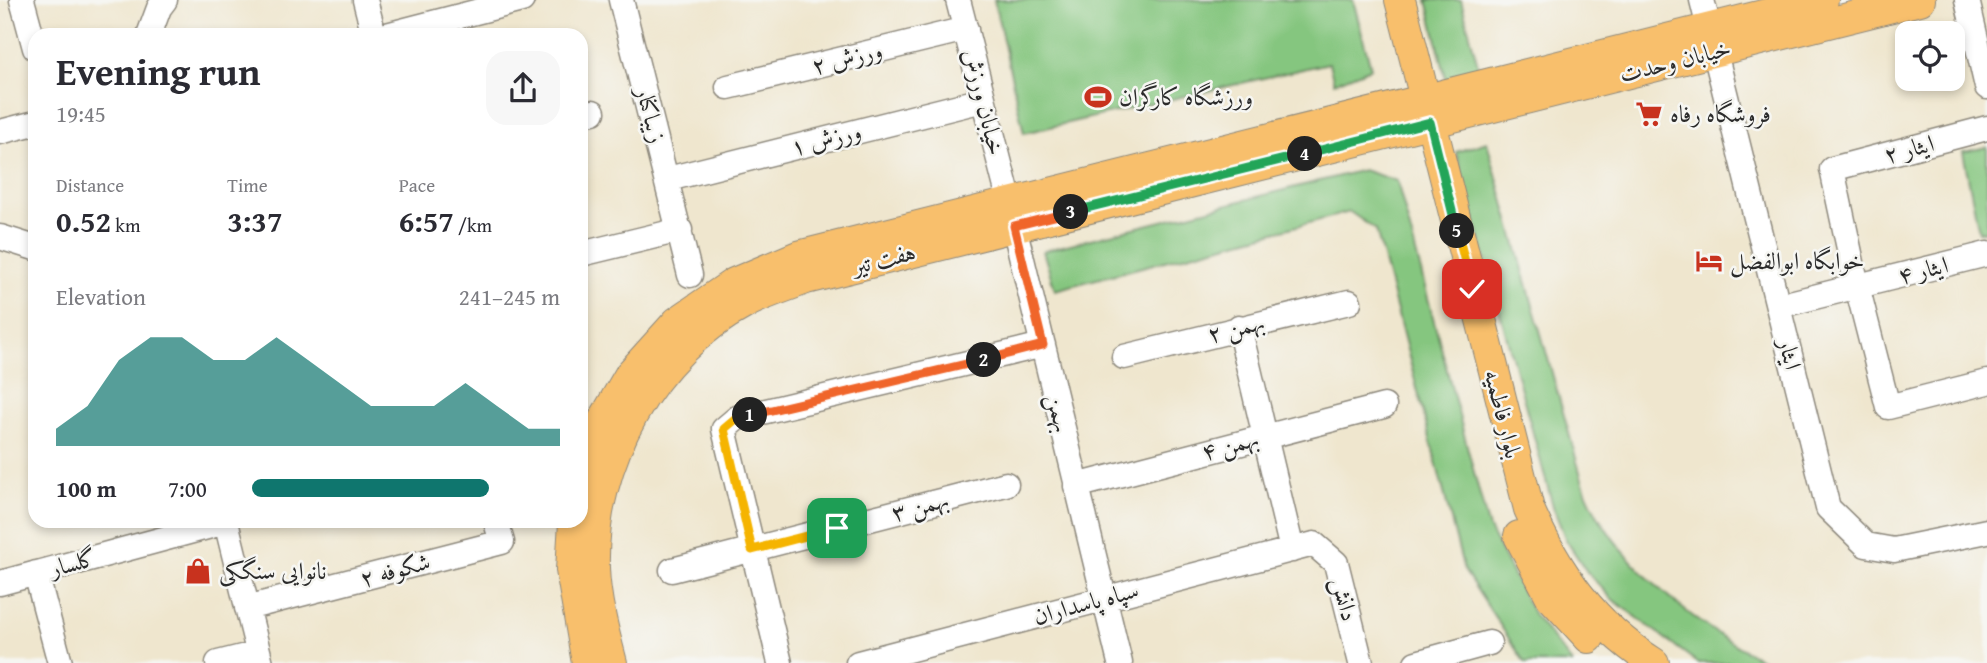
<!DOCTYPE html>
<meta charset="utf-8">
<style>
:root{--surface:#fff;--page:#f7f7f7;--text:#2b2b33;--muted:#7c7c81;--accent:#0f766e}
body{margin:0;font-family:"Gentium Book Plus",Amiri,serif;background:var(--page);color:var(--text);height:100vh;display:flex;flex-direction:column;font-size:26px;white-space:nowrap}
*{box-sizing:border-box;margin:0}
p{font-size:23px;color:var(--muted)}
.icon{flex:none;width:38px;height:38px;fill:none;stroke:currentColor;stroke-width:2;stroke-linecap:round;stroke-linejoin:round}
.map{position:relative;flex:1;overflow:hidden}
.panel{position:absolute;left:28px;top:28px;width:560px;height:500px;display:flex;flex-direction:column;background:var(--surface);border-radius:21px;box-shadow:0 4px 10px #0003}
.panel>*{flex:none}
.tools{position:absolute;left:1895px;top:21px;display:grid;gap:14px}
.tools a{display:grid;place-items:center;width:70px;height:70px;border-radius:14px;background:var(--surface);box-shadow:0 4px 10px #0003;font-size:35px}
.pin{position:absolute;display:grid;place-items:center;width:60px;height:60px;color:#fff;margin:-30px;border-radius:14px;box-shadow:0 4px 10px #0006}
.km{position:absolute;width:35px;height:35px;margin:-18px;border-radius:50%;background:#222;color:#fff;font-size:19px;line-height:35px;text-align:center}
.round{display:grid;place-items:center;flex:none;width:74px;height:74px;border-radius:21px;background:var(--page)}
.headline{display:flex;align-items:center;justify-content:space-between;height:119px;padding:0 28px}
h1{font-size:38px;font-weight:600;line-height:52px}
.stats{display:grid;grid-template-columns:repeat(3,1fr);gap:10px;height:119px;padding:7px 28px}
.stats div{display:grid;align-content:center}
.stats b{font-size:30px;font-weight:600}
.stats small{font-size:19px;font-weight:400}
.stats p{font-size:19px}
.chart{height:196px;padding:14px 28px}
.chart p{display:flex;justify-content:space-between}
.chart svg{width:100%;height:126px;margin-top:7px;fill:var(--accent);opacity:.7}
ul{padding:0 28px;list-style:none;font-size:23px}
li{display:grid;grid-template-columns:112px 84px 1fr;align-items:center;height:52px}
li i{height:18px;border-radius:9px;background:var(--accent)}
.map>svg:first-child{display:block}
.green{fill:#85c67f;stroke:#587855;stroke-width:2}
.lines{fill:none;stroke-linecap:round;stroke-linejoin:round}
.minor-casing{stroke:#8d887c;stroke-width:27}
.major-casing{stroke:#8d887c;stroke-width:32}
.minor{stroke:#fff;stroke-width:24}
.major{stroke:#f8bf6c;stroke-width:30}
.split-1-casing{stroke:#fff;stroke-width:14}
.split-2-casing{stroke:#fff;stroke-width:14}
.split-3-casing{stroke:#fff;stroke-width:14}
.split-4-casing{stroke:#fff;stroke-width:14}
.split-5-casing{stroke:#fff;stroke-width:14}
.split-6-casing{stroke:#fff;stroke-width:14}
.split-1{stroke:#f5b400;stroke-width:9}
.split-2{stroke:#f0652b;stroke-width:9}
.split-3{stroke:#f0652b;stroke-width:9}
.split-4{stroke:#22a559;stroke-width:9}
.split-5{stroke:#22a559;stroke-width:9}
.split-6{stroke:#f5b400;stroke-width:9}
.labels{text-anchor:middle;stroke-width:5;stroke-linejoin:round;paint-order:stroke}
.street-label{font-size:24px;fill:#2b2b2b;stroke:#f6f6f2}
.poi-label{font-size:24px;fill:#2b2b2b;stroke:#f6f6f2;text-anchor:start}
</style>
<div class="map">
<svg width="1987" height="663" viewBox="0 0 1987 663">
<rect width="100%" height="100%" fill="#f6f6f2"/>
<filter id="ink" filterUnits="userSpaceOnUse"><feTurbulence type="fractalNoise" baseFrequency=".0143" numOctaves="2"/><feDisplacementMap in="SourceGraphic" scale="14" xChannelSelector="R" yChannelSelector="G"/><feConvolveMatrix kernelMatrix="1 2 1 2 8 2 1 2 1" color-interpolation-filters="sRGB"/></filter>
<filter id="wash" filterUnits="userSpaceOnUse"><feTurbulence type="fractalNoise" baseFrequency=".00686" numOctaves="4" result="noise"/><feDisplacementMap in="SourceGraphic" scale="28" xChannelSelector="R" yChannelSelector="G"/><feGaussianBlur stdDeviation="1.57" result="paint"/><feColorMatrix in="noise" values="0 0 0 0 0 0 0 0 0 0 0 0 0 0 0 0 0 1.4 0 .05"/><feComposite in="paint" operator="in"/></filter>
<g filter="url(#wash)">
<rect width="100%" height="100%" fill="#efe6ce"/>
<path class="green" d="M994,0H1353L1371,68L1334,83L1329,63L1024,133Z
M1427,0H1461L1480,73L1447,83Z
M1487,142L1583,483C1608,558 1699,629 1769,663H1698L1612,599L1587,572L1566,540L1554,510L1456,152Z
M1987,147V230L1979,232L1963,152Z
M1363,170L1397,181L1489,529L1534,615L1572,663H1525L1464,570L1376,230L1350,212L1055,290L1043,251Z"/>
</g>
<g filter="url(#ink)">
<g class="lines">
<g class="minor-casing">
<path id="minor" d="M22,0L35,48
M365,0L374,35
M621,0L690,275
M958,0L1010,203
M1702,0L1828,508L1866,545L1894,550L1987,531
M1967,0L1987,87
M149,35L159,8L165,0
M386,35L522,0
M728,87L966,29
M581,115L593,112
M1987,128L1832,169L1857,286L1888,407L1987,382
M0,132L35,123
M668,179L983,100
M1014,226L1120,663
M0,237L35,248
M581,254L680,230
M1778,306L1987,254
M1239,327L1292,550
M1124,357L1349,302
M1076,486L1384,406
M226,522L261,663
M672,570L1006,484
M36,573L60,663
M0,583L226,522
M247,608L502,542L496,522
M218,663L258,653
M780,663L724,429L737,418L1043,345
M858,663L1314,544L1336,563L1361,663
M1416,663L1489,643"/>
</g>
<g class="major-casing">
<path id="major" d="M1400,0L1529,509C1557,573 1594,625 1654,663
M581,482L595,434L630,374L677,322L734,283L798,256L1823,0
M574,522L571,570L587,663
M1519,536L1551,597L1589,638
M612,663C604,633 595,599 594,568C591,461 651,353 746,303C765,293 786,287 806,279L1920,0"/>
</g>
<use href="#minor" class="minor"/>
<use href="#major" class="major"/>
</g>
</g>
<g class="lines" filter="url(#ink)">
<g class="split-1-casing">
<path id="split-1" d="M750,415L737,418L724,429L752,550L837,528"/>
</g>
<g class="split-2-casing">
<path id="split-2" d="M750,415L984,360"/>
</g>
<g class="split-3-casing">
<path id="split-3" d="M984,360L1043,345L1014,226L1071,212"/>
</g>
<g class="split-4-casing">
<path id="split-4" d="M1071,212L1305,154"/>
</g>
<g class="split-5-casing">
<path id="split-5" d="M1305,154L1430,122L1457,231"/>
</g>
<g class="split-6-casing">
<path id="split-6" d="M1457,231L1472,289"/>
</g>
<use href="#split-1" class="split-1"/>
<use href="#split-2" class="split-2"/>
<use href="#split-3" class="split-3"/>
<use href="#split-4" class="split-4"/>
<use href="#split-5" class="split-5"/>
<use href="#split-6" class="split-6"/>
</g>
<defs>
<g id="stadium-bare" transform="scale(2.1)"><path d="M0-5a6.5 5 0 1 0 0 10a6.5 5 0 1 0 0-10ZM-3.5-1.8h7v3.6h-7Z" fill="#c8321e" stroke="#f6f6f2" stroke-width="2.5" paint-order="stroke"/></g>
<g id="supermarket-bare" transform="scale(2.1)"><path d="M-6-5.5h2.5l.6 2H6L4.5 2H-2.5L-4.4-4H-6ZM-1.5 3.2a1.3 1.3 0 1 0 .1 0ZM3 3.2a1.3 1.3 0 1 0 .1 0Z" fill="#c8321e" stroke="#f6f6f2" stroke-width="2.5" paint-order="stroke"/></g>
<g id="hotel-bare" transform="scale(2.1)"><path d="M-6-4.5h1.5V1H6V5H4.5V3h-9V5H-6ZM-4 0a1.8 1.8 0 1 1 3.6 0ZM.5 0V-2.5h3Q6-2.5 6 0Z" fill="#c8321e" stroke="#f6f6f2" stroke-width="2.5" paint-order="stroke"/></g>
<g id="shop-bare" transform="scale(2.1)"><path d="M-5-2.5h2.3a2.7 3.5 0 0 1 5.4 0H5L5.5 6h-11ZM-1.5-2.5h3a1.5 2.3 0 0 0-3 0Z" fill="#c8321e" stroke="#f6f6f2" stroke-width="2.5" paint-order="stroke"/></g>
</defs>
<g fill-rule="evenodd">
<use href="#stadium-bare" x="1098" y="97"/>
<use href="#supermarket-bare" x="1649" y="114"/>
<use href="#hotel-bare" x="1709" y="261"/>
<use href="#shop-bare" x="198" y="571"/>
</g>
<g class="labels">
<g class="street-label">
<text transform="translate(847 58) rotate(-14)" y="8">ورزش ۲</text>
<text transform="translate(1675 61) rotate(-14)" y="8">خیابان وحدت</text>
<text transform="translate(984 102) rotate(76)" y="8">خیابان ورزش</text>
<text transform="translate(651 115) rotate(75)" y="8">زیباکنار</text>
<text transform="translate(826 139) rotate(-14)" y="8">ورزش ۱</text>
<text transform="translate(1909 149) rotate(-15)" y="8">ایثار ۲</text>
<text transform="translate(884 259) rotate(-14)" y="8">هفت تیر</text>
<text transform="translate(1923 270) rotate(-14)" y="8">ایثار ۴</text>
<text transform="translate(1236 328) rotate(-14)" y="8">بهمن ۲</text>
<text transform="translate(1790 354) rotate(76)" y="8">ایثار</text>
<text transform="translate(1059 413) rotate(77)" y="8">بهمن</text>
<text transform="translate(1503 414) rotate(76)" y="8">بلوار فاطمیه</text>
<text transform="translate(1230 445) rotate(-15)" y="8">بهمن ۴</text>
<text transform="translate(920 506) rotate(-15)" y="8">بهمن ۳</text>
<text transform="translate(73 563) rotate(-15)" y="8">گلسار</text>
<text transform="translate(395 570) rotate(-15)" y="8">شکوفه ۲</text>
<text transform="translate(1345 599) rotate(76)" y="8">دانش</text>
<text transform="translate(1086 603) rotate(-15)" y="8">سپاه پاسداران</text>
</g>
<g class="poi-label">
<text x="1119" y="105">ورزشگاه کارگران</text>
<text x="1670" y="122">فروشگاه رفاه</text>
<text x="1730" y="269">خوابگاه ابوالفضل</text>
<text x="219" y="579">نانوایی سنگکی</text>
</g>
</g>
</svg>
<div class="tools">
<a><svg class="icon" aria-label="locate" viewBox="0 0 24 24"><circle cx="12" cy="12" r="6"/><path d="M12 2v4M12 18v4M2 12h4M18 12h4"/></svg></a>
</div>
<div class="pin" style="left:837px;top:528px;background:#1e9e55"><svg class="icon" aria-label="arrive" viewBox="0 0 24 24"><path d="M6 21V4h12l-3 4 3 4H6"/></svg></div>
<div class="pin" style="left:1472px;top:289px;background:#d93025"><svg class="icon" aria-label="check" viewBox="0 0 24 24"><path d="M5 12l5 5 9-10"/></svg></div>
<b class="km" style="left:750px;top:415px">1</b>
<b class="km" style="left:984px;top:360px">2</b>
<b class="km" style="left:1071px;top:212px">3</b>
<b class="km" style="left:1305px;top:154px">4</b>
<b class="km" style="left:1457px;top:231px">5</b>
<section class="panel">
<div class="headline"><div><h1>Evening run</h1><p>19:45</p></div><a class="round"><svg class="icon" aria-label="share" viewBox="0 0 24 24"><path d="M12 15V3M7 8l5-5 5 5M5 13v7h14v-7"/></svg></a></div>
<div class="stats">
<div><p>Distance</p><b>0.52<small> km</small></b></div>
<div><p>Time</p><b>3:37</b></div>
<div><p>Pace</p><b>6:57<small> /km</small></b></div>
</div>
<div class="chart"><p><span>Elevation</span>241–245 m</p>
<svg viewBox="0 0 160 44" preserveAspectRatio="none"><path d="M0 44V38L10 30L20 14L30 6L40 6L50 14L60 14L70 6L80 14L90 22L100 30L110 30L120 30L130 22L140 30L150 38L160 38V44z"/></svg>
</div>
<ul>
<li><b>100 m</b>7:00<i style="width:77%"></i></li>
</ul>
</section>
</div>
